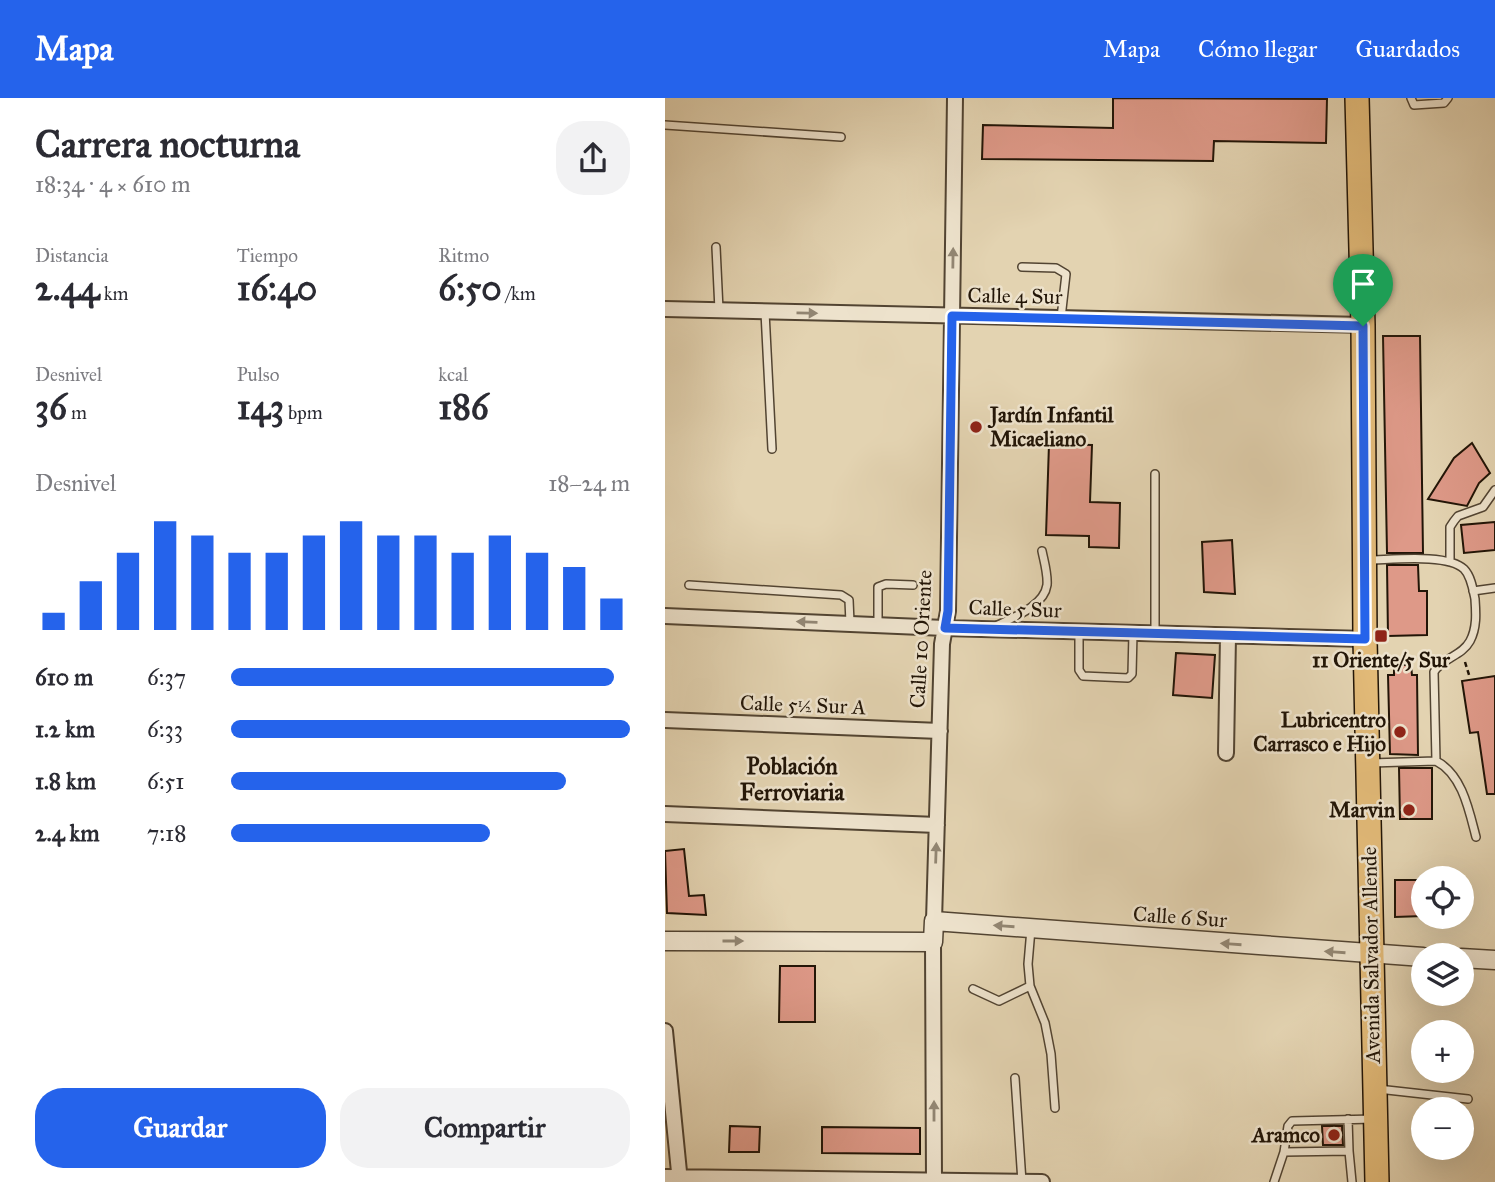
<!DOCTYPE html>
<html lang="es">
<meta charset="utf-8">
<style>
:root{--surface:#fff;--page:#f2f2f3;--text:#2b2b33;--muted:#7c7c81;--accent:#2563eb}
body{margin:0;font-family:"IM FELL Great Primer",serif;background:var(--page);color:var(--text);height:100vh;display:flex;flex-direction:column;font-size:26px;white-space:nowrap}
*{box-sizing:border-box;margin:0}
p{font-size:23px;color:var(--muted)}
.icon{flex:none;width:38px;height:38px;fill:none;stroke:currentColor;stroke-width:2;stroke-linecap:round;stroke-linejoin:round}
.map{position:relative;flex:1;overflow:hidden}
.panel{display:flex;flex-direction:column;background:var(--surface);width:665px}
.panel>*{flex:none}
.tools{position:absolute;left:746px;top:768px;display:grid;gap:14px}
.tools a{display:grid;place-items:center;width:63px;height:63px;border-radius:50%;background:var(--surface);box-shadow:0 7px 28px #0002;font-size:35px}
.pin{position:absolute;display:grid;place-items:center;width:60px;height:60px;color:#fff;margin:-72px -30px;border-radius:50% 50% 50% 0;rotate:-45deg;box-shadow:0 0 7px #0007}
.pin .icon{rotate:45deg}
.round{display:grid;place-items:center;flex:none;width:74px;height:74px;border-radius:28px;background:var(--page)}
.summary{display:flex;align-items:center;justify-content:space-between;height:119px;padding:0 35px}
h1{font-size:38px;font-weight:700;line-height:52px}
.metrics{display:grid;grid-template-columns:repeat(3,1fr);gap:10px;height:119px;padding:7px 35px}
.metrics div{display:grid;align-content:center}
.metrics b{font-size:35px;font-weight:700}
.metrics small{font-size:19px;font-weight:400}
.metrics p{font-size:19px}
.chart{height:196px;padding:14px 35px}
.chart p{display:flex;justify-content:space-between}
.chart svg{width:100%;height:126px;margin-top:7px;stroke:var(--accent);stroke-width:6}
.primary-button{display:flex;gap:14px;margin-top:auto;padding:14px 35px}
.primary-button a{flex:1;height:80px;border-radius:28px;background:var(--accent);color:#fff;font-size:28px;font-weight:700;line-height:80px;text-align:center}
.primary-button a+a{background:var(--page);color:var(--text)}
ul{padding:0 35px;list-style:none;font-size:23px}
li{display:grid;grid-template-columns:112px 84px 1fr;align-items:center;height:52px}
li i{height:18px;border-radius:9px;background:var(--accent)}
header{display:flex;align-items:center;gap:42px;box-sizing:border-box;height:98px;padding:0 35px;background:var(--accent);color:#fff}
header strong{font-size:33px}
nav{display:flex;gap:38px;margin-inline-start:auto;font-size:24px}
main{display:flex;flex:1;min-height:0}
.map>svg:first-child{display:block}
.building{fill:#de9988;stroke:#221507;stroke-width:2}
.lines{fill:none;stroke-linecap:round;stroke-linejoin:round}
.service-casing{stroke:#524432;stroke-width:10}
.minor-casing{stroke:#524432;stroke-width:18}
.tertiary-casing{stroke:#524432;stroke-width:21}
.primary-casing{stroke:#221507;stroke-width:26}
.path{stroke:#221507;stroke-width:2.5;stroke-dasharray:5 3.5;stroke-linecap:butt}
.service{stroke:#ede2cc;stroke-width:7}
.minor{stroke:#ede2cc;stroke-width:14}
.tertiary{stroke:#ede2cc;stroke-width:18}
.primary{stroke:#e2ba78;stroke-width:23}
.oneway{fill:#928673}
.route-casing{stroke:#fff;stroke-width:14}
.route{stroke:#2563eb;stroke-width:9}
.poi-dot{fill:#8f2418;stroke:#ede2cc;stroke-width:2.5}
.labels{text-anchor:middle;stroke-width:5;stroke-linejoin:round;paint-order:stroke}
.street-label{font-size:21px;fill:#221507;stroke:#ede2cc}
.poi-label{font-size:21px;font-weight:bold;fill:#221507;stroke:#ede2cc;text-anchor:end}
.neighbourhood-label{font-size:23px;font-weight:bold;fill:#221507;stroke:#ede2cc}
</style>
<header>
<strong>Mapa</strong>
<nav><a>Mapa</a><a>Cómo llegar</a><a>Guardados</a></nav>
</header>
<main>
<section class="panel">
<div class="summary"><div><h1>Carrera nocturna</h1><p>18:34 · 4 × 610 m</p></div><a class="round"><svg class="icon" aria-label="share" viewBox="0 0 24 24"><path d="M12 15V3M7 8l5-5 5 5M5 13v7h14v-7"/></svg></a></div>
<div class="metrics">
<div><p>Distancia</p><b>2.44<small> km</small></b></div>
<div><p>Tiempo</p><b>16:40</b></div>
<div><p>Ritmo</p><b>6:50<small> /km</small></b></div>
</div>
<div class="metrics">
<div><p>Desnivel</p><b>36<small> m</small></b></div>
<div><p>Pulso</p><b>143<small> bpm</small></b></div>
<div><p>kcal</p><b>186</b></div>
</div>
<div class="chart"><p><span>Desnivel</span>18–24 m</p>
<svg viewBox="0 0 160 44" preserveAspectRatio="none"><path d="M5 44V38M15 44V27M25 44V17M35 44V6M45 44V11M55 44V17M65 44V17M75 44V11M85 44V6M95 44V11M105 44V11M115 44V17M125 44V11M135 44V17M145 44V22M155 44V33"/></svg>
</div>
<ul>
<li><b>610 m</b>6:37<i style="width:96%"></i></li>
<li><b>1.2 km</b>6:33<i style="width:100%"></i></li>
<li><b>1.8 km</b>6:51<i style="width:84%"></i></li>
<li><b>2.4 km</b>7:18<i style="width:65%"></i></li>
</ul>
<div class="primary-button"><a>Guardar</a><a>Compartir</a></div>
</section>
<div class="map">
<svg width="830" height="1084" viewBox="0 0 830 1084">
<rect width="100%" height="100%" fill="#e3d3b1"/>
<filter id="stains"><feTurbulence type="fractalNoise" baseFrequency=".00286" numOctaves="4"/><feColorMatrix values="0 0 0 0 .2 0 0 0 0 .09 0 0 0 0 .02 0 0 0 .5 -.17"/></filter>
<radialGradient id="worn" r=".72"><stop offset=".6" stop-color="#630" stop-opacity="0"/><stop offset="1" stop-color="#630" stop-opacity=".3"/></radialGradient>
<path class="building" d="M448,0L662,1L661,45L549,43L548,63L317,61L318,27L448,30Z
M718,238H755L758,455H722Z
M807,345L825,375L814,385L802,408L763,401L789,360Z
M384,346L427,347L425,404L455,405L454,450L424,449V438L381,437Z
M830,424V452L799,455L796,427Z
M567,442L570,496L539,494L537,444Z
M722,467H753L754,493H762V537L723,538Z
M511,555L550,557L547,600L508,597Z
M729,567H746L747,577H752L753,657L725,656L723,577H729Z
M830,578V696H822L813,634L805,635L797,583Z
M734,670H767V721H735Z
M19,751L24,798L39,797L41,817L2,815L0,753Z
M730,782H758V818L730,819Z
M115,868H150V924H114Z
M65,1028L95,1029L94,1054H64Z
M657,1028H677L678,1047H658Z
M157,1029L255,1030V1056L157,1055Z"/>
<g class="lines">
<g class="service-casing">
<path id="service" d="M746,0L749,7L779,5L783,0
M0,27L176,39
M51,149L54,212
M357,169L391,170L401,176L396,220
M100,214L107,351
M490,376V536
M703,462C724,462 783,455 799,471C806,478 808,491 810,501C811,515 812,530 805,543C797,558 777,560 769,574L771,663L706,665
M785,464V429L789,423L793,418L818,409L830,392
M24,487L176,497L184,502L185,525
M808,493L830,490
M213,527V489L221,486L248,487
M329,529C346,520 379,509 382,487C383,476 379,463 377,453
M414,534V572L418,578L463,580L467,576L468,535
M771,663C797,676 804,712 811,739
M366,831L363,866L365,888L380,925L386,956L390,1010
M308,891L334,903L365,888
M350,980L357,1084
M713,991L803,1001
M683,1021L684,1053
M619,1054L684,1053L687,1084
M609,1084L619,1054L623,1028L627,1023L709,1021"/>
</g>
<g class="minor-casing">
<path id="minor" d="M0,211L698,227
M0,518L280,530L700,541
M0,622L275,633
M561,655L563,538
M0,716L272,727
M269,823L277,546L283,513L290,0
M268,844L269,1084
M0,933L15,1084
M0,1079L377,1084"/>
</g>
<g class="tertiary-casing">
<path id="tertiary" d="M0,843L268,844L269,823L758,859
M796,860L830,862"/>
</g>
<g class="primary-casing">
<path id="primary" d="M692,0L698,227L700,541L712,1084"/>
</g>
<path class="path" d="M800,564L805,580"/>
<use href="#service" class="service"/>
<use href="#minor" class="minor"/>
<use href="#tertiary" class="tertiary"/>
<use href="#primary" class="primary"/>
</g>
<defs><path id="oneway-solid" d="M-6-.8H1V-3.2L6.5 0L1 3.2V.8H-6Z" transform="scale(1.75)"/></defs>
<g class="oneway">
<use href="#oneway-solid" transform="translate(288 160) rotate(-89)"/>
<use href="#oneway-solid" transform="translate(142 215) rotate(1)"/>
<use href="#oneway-solid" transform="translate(142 524) rotate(-178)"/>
<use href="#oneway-solid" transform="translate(271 755) rotate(-88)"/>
<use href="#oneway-solid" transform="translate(339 828) rotate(-176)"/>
<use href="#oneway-solid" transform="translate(68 843)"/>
<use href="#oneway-solid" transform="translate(566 846) rotate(-176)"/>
<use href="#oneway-solid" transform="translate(670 854) rotate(-176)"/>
<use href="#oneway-solid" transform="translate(269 1013) rotate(-90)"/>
</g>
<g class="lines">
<g class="route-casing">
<path id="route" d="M287,218L698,228L700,541L280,530L283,513Z"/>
</g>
<use href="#route" class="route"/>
</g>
<g class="poi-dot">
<circle cx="311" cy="329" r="7"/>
<rect x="709" y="531" width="14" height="14" rx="3.5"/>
<circle cx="735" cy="634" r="7"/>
<circle cx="744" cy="712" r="7"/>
<circle cx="669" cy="1037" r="7"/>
</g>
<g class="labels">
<g class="street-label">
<text transform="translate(350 198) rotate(1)" y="7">Calle 4 Sur</text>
<text transform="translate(350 511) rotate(2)" y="7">Calle 5 Sur</text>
<text transform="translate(256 541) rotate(-87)" y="7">Calle 10 Oriente</text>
<text transform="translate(138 607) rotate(2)" y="7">Calle 5½ Sur A</text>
<text transform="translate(515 819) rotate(4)" y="7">Calle 6 Sur</text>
<text transform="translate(706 857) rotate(-91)" y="7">Avenida Salvador Allende</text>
</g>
<g class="poi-label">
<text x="325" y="324" text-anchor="start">Jardín Infantil<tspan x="325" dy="24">Micaeliano</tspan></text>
<text x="716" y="569" text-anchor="middle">11 Oriente/5 Sur</text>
<text x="721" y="629">Lubricentro<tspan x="721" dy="24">Carrasco e Hijo</tspan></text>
<text x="730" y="719">Marvin</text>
<text x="655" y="1044">Aramco</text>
</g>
<g class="neighbourhood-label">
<text x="127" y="676">Población<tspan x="127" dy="26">Ferroviaria</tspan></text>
</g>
</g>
<rect width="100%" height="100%" filter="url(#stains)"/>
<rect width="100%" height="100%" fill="url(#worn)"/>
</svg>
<div class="tools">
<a><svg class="icon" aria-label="locate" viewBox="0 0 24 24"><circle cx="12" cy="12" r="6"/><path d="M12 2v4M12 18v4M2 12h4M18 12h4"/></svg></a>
<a><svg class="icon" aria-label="layers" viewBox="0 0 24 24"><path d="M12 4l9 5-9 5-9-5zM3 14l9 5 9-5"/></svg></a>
<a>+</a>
<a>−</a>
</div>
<div class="pin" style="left:698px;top:228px;background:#1e9e55"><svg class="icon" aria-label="arrive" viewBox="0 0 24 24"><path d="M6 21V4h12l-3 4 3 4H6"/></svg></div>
</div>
</main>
